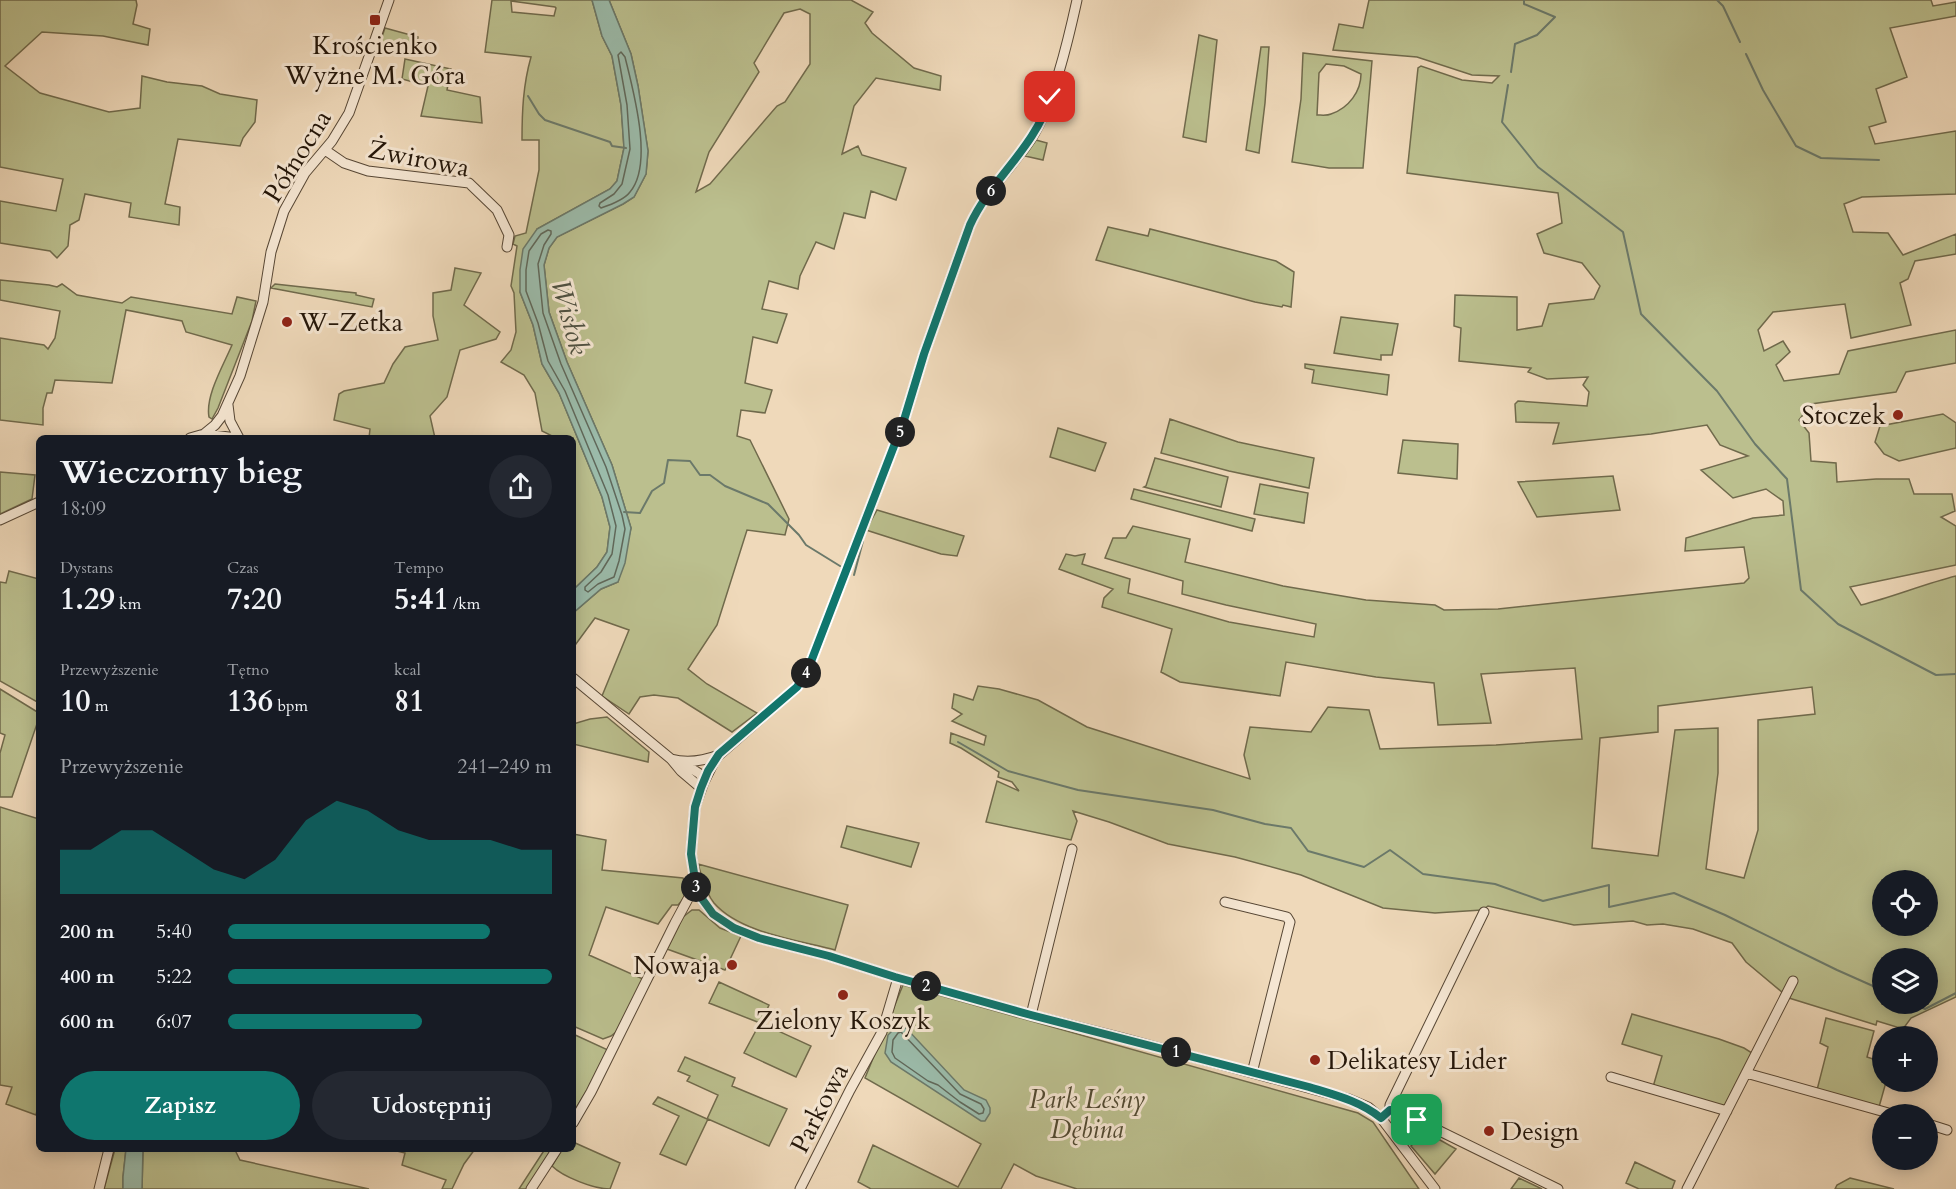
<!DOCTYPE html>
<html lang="pl">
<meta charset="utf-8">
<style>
:root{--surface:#171b24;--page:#242831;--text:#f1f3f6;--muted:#9ea1a6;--accent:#0f766e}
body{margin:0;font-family:Cardo,serif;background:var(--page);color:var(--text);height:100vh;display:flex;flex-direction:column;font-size:22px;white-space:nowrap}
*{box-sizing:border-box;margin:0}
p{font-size:20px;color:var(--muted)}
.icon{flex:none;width:33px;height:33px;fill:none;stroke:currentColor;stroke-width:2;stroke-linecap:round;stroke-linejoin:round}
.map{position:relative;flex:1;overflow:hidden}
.side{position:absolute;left:36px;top:435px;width:540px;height:717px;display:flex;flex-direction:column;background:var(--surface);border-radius:9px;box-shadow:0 3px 15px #0003}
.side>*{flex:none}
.buttons{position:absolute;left:1872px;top:870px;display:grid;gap:12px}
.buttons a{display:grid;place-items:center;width:66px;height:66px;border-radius:50%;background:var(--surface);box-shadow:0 3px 15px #0003;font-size:30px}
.pin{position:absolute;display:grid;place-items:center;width:51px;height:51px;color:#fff;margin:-26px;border-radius:12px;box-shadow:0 3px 9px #0006}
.km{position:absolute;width:30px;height:30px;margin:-15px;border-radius:50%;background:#222;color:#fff;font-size:16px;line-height:30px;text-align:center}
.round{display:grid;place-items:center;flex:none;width:63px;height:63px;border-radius:32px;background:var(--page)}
.headline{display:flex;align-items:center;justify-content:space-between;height:102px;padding:0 24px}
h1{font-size:33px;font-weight:800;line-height:45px}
.figures{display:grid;grid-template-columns:repeat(3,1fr);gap:9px;height:102px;padding:6px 24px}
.figures div{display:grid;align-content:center}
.figures b{font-size:30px;font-weight:800}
.figures small{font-size:16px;font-weight:400}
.figures p{font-size:16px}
.chart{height:168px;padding:12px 24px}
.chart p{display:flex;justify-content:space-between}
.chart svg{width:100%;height:108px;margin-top:6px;fill:var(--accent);opacity:.7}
.action{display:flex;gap:12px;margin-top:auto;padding:12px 24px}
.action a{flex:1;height:69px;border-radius:36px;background:var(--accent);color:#fff;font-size:24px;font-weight:800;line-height:69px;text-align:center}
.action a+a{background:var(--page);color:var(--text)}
ul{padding:0 24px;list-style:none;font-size:20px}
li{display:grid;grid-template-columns:96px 72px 1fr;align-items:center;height:45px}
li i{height:15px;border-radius:8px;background:var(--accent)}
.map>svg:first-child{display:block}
.green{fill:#bbbf8e;stroke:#706a4c;stroke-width:1.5;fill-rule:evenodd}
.water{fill:#9bbbaa;stroke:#6b796a;stroke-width:1.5}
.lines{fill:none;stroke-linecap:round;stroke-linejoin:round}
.shore{stroke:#60685a;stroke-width:1.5}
.stream{stroke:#6b796a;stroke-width:2}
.minor-casing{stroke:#574735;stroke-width:11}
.minor{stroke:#f5e6d2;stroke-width:9}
.route-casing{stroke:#fff;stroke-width:12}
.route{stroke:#0f766e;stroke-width:8}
.poi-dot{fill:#8f2418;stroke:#f5e6d2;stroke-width:2}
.labels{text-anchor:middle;stroke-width:6;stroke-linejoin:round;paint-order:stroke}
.poi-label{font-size:26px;fill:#241609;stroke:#f5e6d2;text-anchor:start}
.street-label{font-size:26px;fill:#241609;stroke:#f5e6d2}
.park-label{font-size:26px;font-style:italic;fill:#514931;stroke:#f5e6d2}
.water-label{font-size:27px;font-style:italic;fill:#4e5041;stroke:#f5e6d2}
</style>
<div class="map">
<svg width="1956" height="1189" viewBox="0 0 1956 1189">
<rect width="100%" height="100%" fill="#efd9ba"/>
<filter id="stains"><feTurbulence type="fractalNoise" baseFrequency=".00333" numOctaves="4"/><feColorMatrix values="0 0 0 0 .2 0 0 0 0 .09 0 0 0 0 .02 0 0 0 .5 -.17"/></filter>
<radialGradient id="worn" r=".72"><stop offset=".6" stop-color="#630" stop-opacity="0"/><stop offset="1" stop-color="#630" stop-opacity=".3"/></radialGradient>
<path class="green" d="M0,0H136L137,5L133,24L150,29L148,45L103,36L42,32L5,66L40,93L109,112L140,108L142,76L167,82L202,86L220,94L257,100L255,122L243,138L240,146L178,139L165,204L180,207L179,225L129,217L131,203L85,194L79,220L70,225L68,246L57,258L50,251L0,243V201L56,211L63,179L0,167Z
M492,0H592L602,36L612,56L621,105L624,148L617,181L610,189L537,229L520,292L533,325L542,364L559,393L602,497L610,527L607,552L597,567L573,590V438H556L542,431L535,393L524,375L501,362L511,350L516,332L514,293L511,286L517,246L513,244L515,236L526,233L539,170V140H522C522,112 523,85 531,57L485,52ZM511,1L555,7L556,8L554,16L512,12Z
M609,0H851L873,12L865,23L872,33L914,68L941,76L940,90L876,78L854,106L842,154L858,146L862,155L906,168L896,200L871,191L865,218L844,213L834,249L816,242L800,276L798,289L769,281L762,309L787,314L777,343L753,337L745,383L772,390L765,413L741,410L737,436L750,440L789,519L785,535L747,530L717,625L688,669L707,684L757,713L732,732L678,698L654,695L640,697L629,714L602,696L629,630L595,618L573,648V613L601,589L618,582L631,528L612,465L567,362L549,312L544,265L549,248L557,237L623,204L634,197L646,174L648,151L638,86L631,54ZM800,9L810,14V64L785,102L777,106L710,184L696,192L709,152L759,72L754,63L784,13Z
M1369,0H1931L1933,6L1956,2V16L1890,28L1907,77L1876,89L1886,122L1869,127L1875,144L1956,131V194L1862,197L1844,204L1853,232L1888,233L1903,255L1956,234V254L1915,261L1908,279L1900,283L1911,325L1851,338L1845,304L1773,312L1758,330L1764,351L1783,341L1790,352L1776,365L1784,381L1839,374L1848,351L1956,330V363L1906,372L1896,392L1811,404L1799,420L1809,433L1811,461L1836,463L1837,482L1876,479H1909L1914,494H1952L1955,511L1941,517L1956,526V565L1850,587L1861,605C1893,597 1924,584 1956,576V997L1911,1018L1903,1029L1877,1021L1876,1025L1789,998L1746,962L1732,943L1693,929L1663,924L1647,925L1633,921L1574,925L1488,906L1482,910L1435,913L1383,908L1301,875L1235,857L1168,844L1109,822L1073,811L1077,821L1071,840L986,822L997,781L1019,791L1012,782L998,777L999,772L961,748L950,743L951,733L984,745L986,736L952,721L962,714L952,708L954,694L973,700L978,686L999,689L1038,700L1087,727L1250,779L1244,755L1250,727L1311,732L1328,707L1369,710L1380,749L1496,745L1582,739L1575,668L1481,674L1491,723L1438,725L1434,683L1376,677L1286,662L1280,696L1180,682L1161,672L1172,629L1102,607L1104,598L1113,589L1059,569L1066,554L1075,556L1085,554L1082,564L1130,579L1128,593L1229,622L1314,637L1316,624L1226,605L1182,594L1183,581L1105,558L1113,538H1126L1133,526L1190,539L1185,562L1283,586L1366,600L1435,605L1444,610L1498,609L1744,583L1749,578L1744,547L1685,551L1686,538L1753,518L1784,515L1783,501L1766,489L1733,498L1701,470L1748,456L1720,445L1707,425L1651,434L1553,444L1559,423L1516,422L1515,404L1518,401L1587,406L1589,392L1583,385L1588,377L1547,379L1528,372L1531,368L1459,361L1461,328L1454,326L1455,295L1517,297V330L1542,326L1549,304L1594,299L1600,286L1582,263L1544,253L1537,234L1562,223L1558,193L1407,173L1418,68L1421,66L1462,80L1492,83L1499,76L1472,75L1417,57L1333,50L1339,24L1363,28ZM1812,687L1815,714L1758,720V830L1744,878L1706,869L1718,773V728L1675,730L1658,856L1592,848L1600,738L1658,732V706ZM1882,880H1928V926H1882ZM1882,958H1928V1004H1882Z
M385,28L418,37L414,56L378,48Z
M1199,35L1217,40L1206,142L1183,137Z
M1261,47H1269L1265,103L1259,153L1246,150Z
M1303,53L1372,61L1363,168H1329L1292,162L1301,99ZM1326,64L1344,66L1361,74C1361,91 1349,108 1331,114C1327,116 1321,115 1317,115L1319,73Z
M405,59L451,69L447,90L480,97L482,123L421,116L428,86L402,79Z
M1036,140L1047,143L1043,160L1025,156Z
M1108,227L1148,236L1150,229L1276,261L1294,272L1291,307L1283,305L1282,307L1255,302L1096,260Z
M455,268L481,273L464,305L500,332L496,339L460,350L447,397L430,416L435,438H369L370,429L334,420L339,394L344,391L384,383L393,364L405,347L438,340L433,316V293L451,290Z
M0,280L49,285L57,287L62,284L77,295L122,303L131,297L232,314L237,297L256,301L252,321L218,408L212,419L209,417C205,396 224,364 232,345L186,332L182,321L126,310L112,383L55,380L52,393H47L43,408V425L0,420V338L44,345L48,349L55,338L60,311L0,300Z
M275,284L356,293V295L374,299L372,307L271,288Z
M1341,317L1398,324L1392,355H1381V360L1334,353Z
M1305,364L1389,375L1387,395L1312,383L1314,370L1305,368Z
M1943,414L1956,423V448L1899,461L1884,454L1875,442L1880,426Z
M1170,419L1238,442L1314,458L1309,488L1229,471L1161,453Z
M1058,428L1106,443L1095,471L1050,457Z
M1403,440L1458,444L1457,479L1398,473Z
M1155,458L1228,477L1221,507L1144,487L1146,486Z
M0,472L35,475L32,499L0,514Z
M1613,476L1620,510L1537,517L1518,482Z
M1260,484L1308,493L1304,523L1254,514Z
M1134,489L1255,519L1252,531L1131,499Z
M877,510L964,536L957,556L941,554L866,530Z
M9,571L39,579V703L0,681V582L6,583Z
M0,689L39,713V718L12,797H0V753L5,735L0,733Z
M607,717L649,752L648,762L573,744V724L590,719Z
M0,807L39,819V1102L36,1115L6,1104L12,1087L0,1085Z
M847,826L919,843L911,867L841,847Z
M573,834L606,840L602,870L683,878C687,890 687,896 678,905H672L658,924L606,907L589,955L643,979L616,1032L611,1036L603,1039L573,1026Z
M698,864L848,905L835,950C798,940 740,933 714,903C705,892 702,876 698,864Z
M692,910H699L720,928L741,936L725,970L667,949L683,917Z
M719,982L769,1005L761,1023L811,1046L796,1077L744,1053L760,1023L709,1003Z
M903,985L1358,1113L1373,1122L1419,1189H1077L1036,1176L1014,1164L1001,1189H871L858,1182L873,1145L958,1187L981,1144L865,1078Z
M1632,1014L1719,1039L1744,1048L1752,1053L1724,1107L1653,1087L1662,1056L1622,1044Z
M1826,1018L1874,1031L1867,1057L1882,1062V1082H1886L1879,1107L1817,1090L1828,1047L1820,1043Z
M573,1034L608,1050L591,1084L573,1113Z
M685,1057L735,1078L732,1086L787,1109L769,1146L708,1119L686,1165L660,1154L679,1116L653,1104L658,1097L707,1119L718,1095L687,1081L690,1076L678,1071Z
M1424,1131L1456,1149L1435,1174L1411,1146Z
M573,1142L620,1163L610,1189C594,1189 563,1177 552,1166L562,1149H573Z
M115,1149H126L123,1177V1189H104Z
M143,1149H237L236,1152L240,1160L369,1189H142Z
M389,1149H475L464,1164L452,1189H442L446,1180L402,1165L405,1153Z
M545,1149H553L527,1189H519Z
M1635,1162L1675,1181L1672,1189H1639L1626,1183Z
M1519,1178L1542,1189H1511Z
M1850,1178L1894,1189H1835L1837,1185Z"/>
<path class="water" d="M592,0H609L631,54L638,86L648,151L646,174L634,197L623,204L557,237L549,248L544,265L549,312L567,362L612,465L631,528L625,563L618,582L601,589L573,613V590L597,567L607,552L610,527L602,497L559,393L542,364L533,325L520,292V270L523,249L537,229L610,189L617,181L624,148L621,105L612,56L602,36Z
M895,1016L899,1023L907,1029L964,1090L986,1100L990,1108V1113L985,1121H981L891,1062L885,1053L888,1035L892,1031V1021Z
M126,1149H143L142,1189H123V1177Z"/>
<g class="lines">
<path class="shore" d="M621,52L625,57C633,90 654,164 630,192C624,200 610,205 601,208L599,206L600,203L614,194L622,184L630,149L627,105L618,55Z
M548,230L551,231V234L544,245L538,264L543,313L561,364L606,467L622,515L625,529L619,561L614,577L598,584L588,592L585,590V587L601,572L612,554L616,526L608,495L565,391L548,361L538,323L526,291V270L529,251L541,234Z
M901,1032L960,1094L981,1104L984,1109L983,1113L979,1114L960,1102L938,1085L928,1081L895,1058L892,1052L893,1040L898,1033Z"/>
<path class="stream" d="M1717,0L1723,6L1740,42
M1746,54L1763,90L1796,146L1821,158L1879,160
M1511,72L1515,44L1537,35L1555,17L1524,4V0
M1508,85L1502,122L1538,167L1623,232L1641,314L1717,391L1755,444L1787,479L1801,590L1838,624L1936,675L1956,674
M528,96L539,114L545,120L610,142L612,146L626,148
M624,512L640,513L652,491L664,483L668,460L690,461L700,475H710L725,486L768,504L799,535L806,545L840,566
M854,575L863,541
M958,742L1008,771L1078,790L1213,810L1265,824L1291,828L1308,851L1364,867L1390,850L1423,874L1495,884L1543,901L1609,885V907L1674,893L1725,915L1837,970L1882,990
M1913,1004L1925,1009L1956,993"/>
<g class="minor-casing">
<path id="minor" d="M1077,0C1068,41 1053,105 1031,139C1011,168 985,193 970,225L924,354L904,420L807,672L797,687L719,755L714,762L704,782L695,807L691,853L697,893L713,914L734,928L759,938L829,956L898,978L1031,1015L1123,1038L1349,1099L1368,1107L1381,1118L1435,1189
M325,150L344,163L368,171L469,183L497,210L509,235L507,247
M228,405L230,421L239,438
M204,434L215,425L222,416L240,376L263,302L271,252L284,211L305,173L332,141L349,113L389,0
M190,438L204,434L237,438
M0,520L39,502
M573,678L671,759L681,771L701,788
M671,759C688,764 703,761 719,755
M681,762L700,774L704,782
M1225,902L1287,917L1290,922L1252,1073
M1031,1015L1072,849
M1746,1073L1892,1114
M1611,1077L1727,1111
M1390,1110V1105L1484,912
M1387,1113L1390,1110L1405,1114L1558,1189
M573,1123L591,1092L675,923L689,897L697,893
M1928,1124L1947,1130
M99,1189L109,1149
M531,1189L557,1149
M800,1189L850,1090L882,1032L898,978
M1687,1189L1793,981"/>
</g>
<use href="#minor" class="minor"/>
</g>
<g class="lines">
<g class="route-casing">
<path id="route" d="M1050,97C1036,147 991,179 970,225L924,354L904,420L807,672L797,687L719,754L708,771L701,788L695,807L691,854L697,892L713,914L734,928L759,938L829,956L895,977L1031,1015L1309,1087C1335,1095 1360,1101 1381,1118L1390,1110L1405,1113L1417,1120"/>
</g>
<use href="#route" class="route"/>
</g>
<g class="poi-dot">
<rect x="369" y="14" width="12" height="12" rx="3"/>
<circle cx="287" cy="322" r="6"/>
<circle cx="1898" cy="415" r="6"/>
<circle cx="732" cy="965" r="6"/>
<circle cx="843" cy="995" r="6"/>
<circle cx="1315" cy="1060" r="6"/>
<circle cx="1489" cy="1131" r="6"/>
</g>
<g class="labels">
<g class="poi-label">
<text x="375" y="54" text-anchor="middle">Krościenko<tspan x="375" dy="30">Wyżne M. Góra</tspan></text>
<text x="299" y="331">W-Zetka</text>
<text x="1886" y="424" text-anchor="end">Stoczek</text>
<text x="720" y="974" text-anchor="end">Nowaja</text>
<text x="843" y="1029" text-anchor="middle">Zielony Koszyk</text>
<text x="1327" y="1069">Delikatesy Lider</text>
<text x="1501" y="1140">Design</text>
</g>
<g class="street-label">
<text transform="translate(297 156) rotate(-58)" y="9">Północna</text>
<text transform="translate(419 158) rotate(11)" y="9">Żwirowa</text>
<text transform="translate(819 1108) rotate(-63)" y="9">Parkowa</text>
</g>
<g class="park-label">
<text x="1087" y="1108">Park Leśny<tspan x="1087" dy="30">Dębina</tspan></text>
</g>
<g class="water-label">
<text transform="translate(570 317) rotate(75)" y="9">Wisłok</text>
</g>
</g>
<rect width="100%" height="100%" filter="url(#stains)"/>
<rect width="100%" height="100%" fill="url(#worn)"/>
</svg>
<div class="buttons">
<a><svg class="icon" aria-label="locate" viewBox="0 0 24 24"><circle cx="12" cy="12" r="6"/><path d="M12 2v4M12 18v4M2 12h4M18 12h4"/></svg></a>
<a><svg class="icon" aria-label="layers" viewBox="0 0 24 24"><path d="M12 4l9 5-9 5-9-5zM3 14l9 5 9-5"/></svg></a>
<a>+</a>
<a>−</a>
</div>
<div class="pin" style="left:1417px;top:1120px;background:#1e9e55"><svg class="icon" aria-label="arrive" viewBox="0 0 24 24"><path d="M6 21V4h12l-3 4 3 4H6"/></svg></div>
<div class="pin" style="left:1050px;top:97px;background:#d93025"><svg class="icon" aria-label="check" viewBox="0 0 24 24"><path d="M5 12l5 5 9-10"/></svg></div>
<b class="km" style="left:1176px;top:1052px">1</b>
<b class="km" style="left:926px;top:986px">2</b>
<b class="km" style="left:696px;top:887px">3</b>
<b class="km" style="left:806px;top:673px">4</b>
<b class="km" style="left:900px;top:432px">5</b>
<b class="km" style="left:991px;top:191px">6</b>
<section class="side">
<div class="headline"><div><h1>Wieczorny bieg</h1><p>18:09</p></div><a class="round"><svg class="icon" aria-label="share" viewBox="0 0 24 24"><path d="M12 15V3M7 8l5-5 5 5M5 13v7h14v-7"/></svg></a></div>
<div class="figures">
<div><p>Dystans</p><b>1.29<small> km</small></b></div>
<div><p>Czas</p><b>7:20</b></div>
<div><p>Tempo</p><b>5:41<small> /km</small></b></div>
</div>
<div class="figures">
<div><p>Przewyższenie</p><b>10<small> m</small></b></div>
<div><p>Tętno</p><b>136<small> bpm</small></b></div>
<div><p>kcal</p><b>81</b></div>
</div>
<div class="chart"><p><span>Przewyższenie</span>241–249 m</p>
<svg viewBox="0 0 160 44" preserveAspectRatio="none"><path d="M0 44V26L10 26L20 18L30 18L40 26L50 34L60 38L70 30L80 14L90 6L100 10L110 18L120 22L130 22L140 22L150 26L160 26V44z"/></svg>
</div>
<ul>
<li><b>200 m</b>5:40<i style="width:81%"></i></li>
<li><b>400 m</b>5:22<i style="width:100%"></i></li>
<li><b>600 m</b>6:07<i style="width:60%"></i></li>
</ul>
<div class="action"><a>Zapisz</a><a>Udostępnij</a></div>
</section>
</div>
